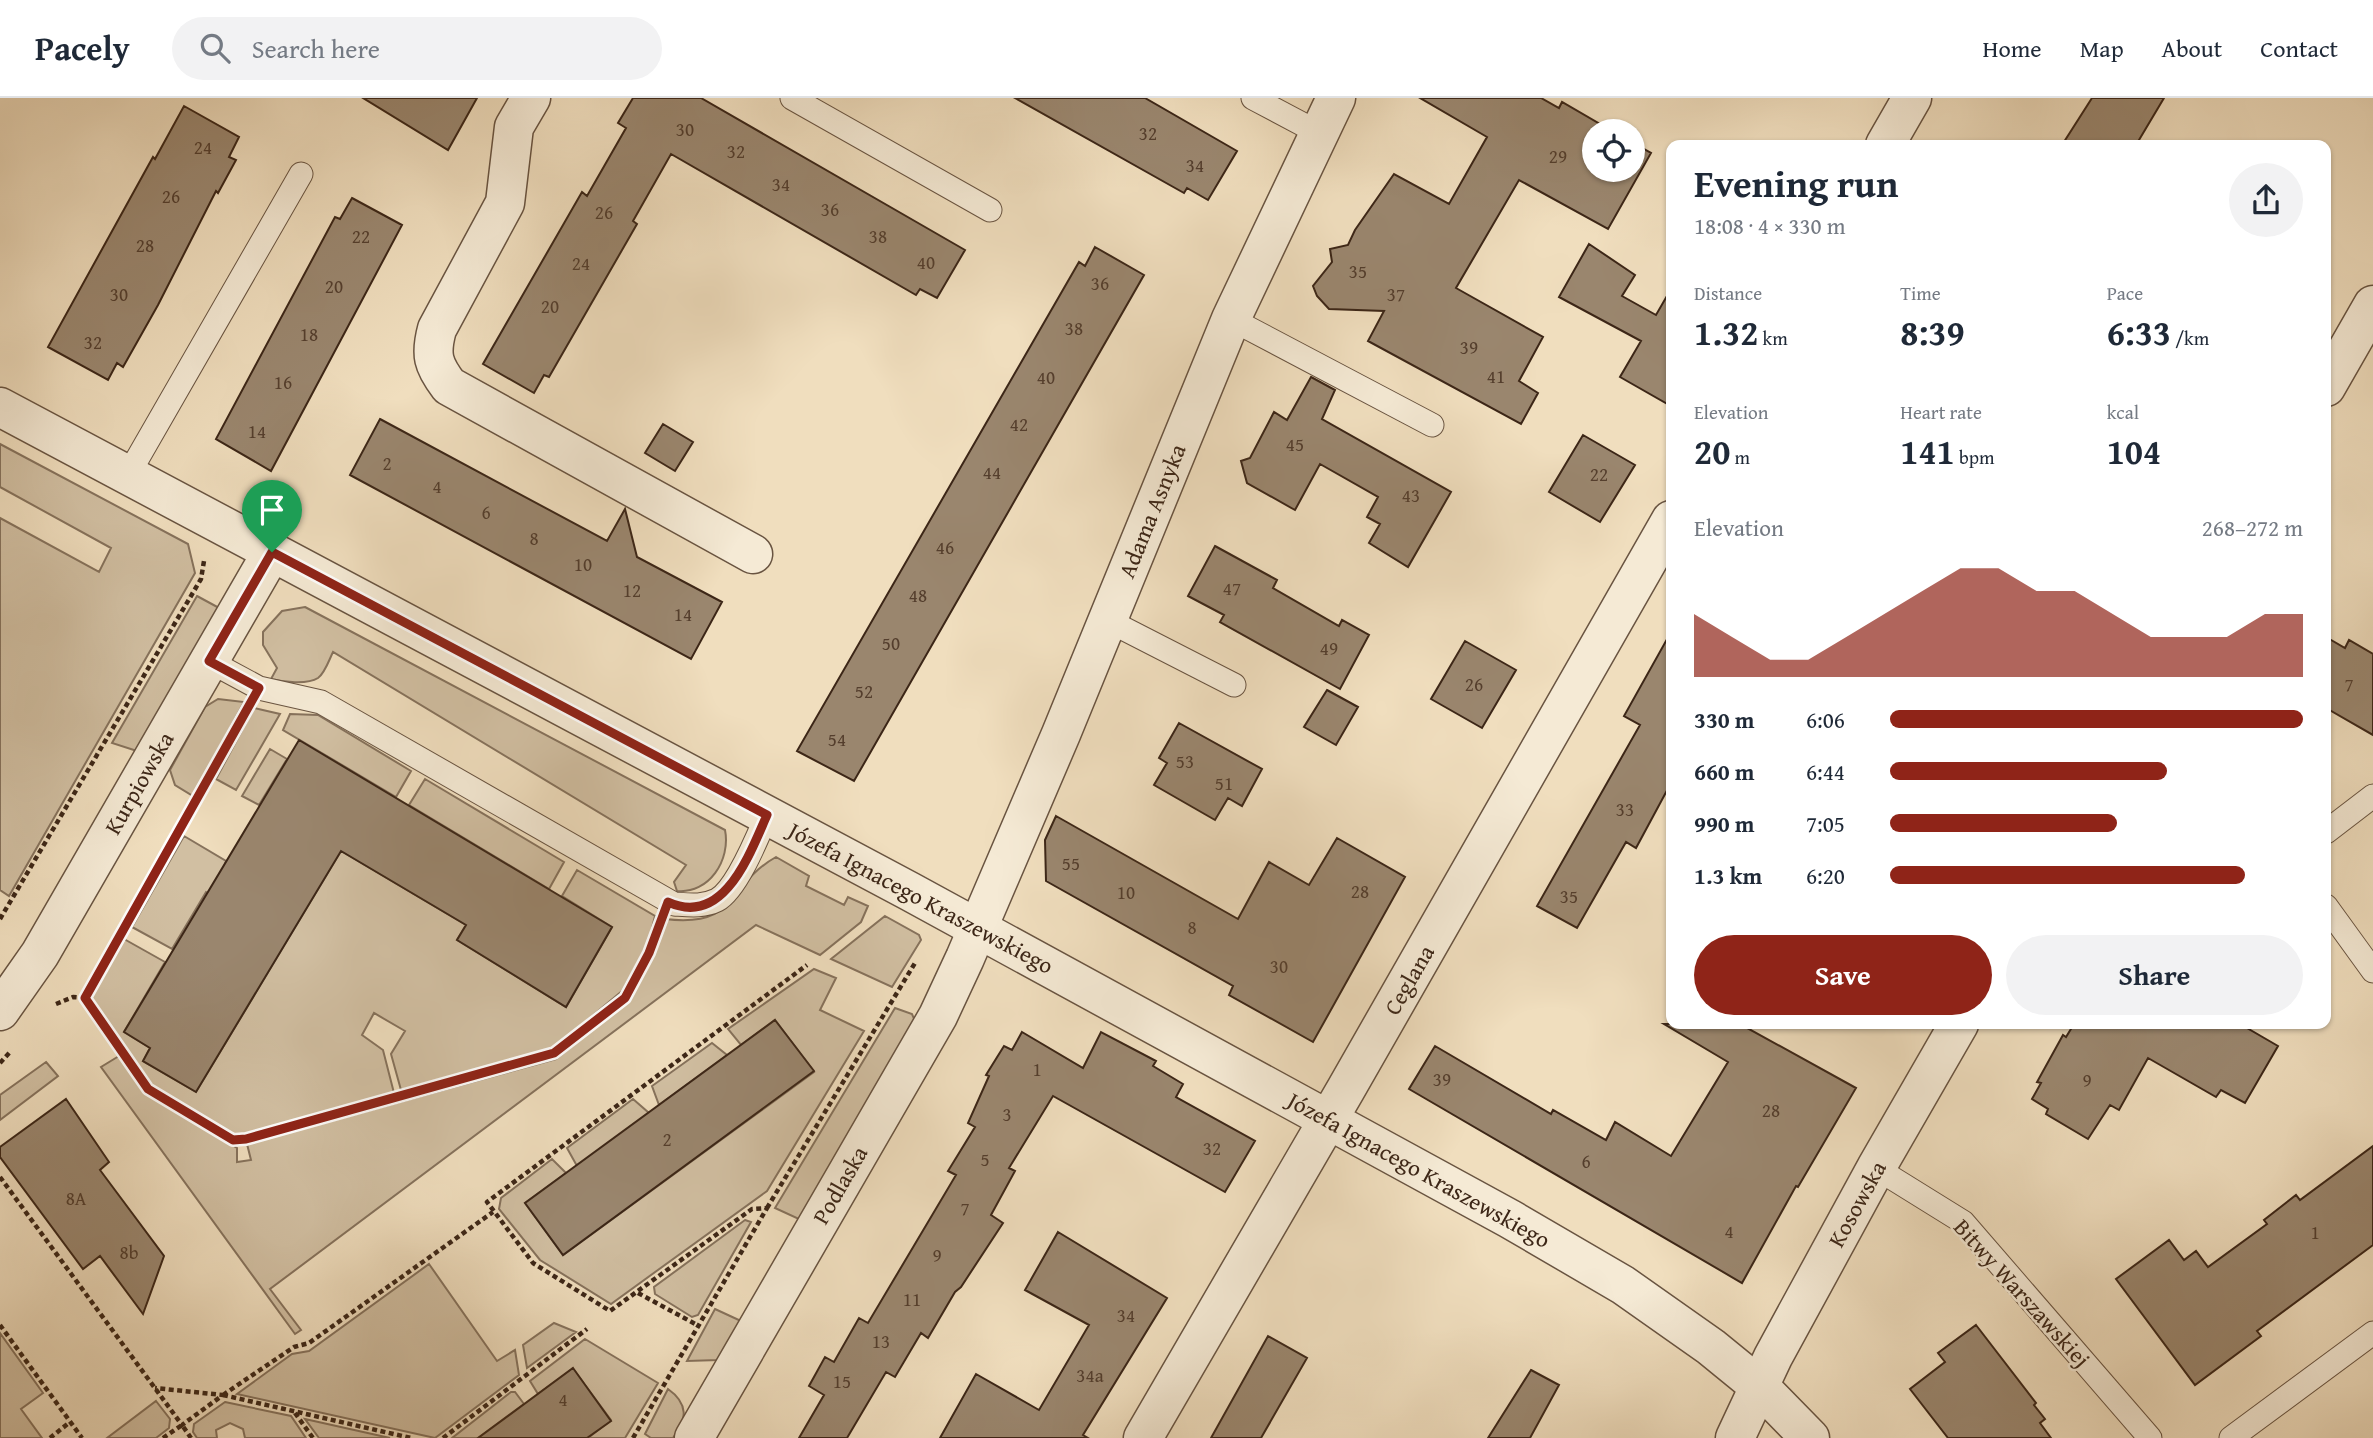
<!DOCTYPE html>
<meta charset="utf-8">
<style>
:root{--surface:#fff;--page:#f2f2f3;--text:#1f2937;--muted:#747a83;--line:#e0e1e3;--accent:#8f2418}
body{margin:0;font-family:"Gentium Book Plus",serif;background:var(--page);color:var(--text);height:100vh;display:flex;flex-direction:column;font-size:26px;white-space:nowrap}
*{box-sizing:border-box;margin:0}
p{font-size:23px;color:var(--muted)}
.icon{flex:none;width:38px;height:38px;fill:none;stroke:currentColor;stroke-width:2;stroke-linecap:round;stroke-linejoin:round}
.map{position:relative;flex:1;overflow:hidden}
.panel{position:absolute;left:1666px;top:42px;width:665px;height:889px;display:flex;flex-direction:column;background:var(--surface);border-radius:14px;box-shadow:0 2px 5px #0004}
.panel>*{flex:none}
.controls{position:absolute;left:1582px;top:21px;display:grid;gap:14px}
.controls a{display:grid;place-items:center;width:63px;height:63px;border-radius:50%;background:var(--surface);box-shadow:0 2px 5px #0004;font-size:35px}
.pin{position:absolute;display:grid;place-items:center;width:60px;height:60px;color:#fff;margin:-72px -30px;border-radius:50% 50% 50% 0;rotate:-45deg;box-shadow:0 0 7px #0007}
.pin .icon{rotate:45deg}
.round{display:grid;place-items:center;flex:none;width:74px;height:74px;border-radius:37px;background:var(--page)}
.summary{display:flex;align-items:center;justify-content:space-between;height:119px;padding:0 28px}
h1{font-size:38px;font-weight:700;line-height:52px}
.metrics{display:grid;grid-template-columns:repeat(3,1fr);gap:10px;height:119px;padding:7px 28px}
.metrics div{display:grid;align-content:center}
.metrics b{font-size:35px;font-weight:700}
.metrics small{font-size:19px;font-weight:400}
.metrics p{font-size:19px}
.chart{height:196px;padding:14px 28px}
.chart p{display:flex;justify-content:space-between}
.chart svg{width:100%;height:126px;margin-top:7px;fill:var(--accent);opacity:.7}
.button{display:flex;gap:14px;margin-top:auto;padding:14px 28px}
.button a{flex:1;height:80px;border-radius:42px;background:var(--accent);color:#fff;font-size:28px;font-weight:700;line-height:80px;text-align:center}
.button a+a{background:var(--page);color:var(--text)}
ul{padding:0 28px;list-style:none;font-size:23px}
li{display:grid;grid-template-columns:112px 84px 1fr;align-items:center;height:52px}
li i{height:18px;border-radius:9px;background:var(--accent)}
header{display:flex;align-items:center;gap:42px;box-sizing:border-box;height:98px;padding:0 35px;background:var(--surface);border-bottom:2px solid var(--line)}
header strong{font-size:33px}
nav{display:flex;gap:38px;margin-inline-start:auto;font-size:24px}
.search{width:490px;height:63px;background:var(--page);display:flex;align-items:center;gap:18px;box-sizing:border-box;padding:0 24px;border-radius:38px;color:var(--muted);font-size:26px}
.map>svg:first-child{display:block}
.green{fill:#d1bfa2;stroke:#86725c;stroke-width:2}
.building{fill:#9a866e;stroke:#3c2617;stroke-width:2}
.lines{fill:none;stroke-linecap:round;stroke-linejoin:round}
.service-casing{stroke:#695441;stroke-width:25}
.minor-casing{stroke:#695441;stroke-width:41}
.tertiary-casing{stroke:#695441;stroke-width:41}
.path{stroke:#3c2617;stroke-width:4.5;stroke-dasharray:5 3.5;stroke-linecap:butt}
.service{stroke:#f5ead5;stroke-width:23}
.minor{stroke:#f5ead5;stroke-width:38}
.tertiary{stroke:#f5ead5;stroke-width:38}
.route-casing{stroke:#fff;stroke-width:14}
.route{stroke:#8f2418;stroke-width:9}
.labels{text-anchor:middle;stroke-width:5;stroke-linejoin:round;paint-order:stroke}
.number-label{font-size:19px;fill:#543e2d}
.street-label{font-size:23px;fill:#3c2617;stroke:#f5ead5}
</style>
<header>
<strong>Pacely</strong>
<div class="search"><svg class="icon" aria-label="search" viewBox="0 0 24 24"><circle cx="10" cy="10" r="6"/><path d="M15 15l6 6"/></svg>Search here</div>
<nav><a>Home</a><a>Map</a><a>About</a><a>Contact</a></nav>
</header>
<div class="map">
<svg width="2373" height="1340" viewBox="0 0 2373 1340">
<rect width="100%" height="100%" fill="#f0debe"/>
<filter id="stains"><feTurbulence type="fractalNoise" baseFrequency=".00286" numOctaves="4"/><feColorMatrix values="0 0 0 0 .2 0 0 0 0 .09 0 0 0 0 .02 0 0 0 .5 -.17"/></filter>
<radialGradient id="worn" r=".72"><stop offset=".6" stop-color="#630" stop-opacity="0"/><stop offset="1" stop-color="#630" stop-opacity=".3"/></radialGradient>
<path class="green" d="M0,346L188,446L195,475L9,798L0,792V420L99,474L111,450L0,389Z
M197,498L221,511L137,653L112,645Z
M305,509L725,732C731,762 709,796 677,793L674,784L686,767L333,554C329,562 325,575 318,580C307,587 283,584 271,581L277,570L263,547V534L282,513Z
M218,601L244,604L193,698L175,687L170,672L205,609Z
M254,610L280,616L236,692L216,681Z
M290,616L318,617L411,673L396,699L283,632Z
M270,651L287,661L259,707L242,698Z
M425,681L564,764L549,791L409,707Z
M184,738L226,763L225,766L232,770L215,799L206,794L172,851L132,829Z
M341,753L466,827L457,842L566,909L612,829L562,798L577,772L655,818L648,846L622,893L554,950L401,992L391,956L405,933L374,915L362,937L383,952L394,995L246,1036H230L153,988L90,900L124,841L165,864L124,934L150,950L143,963L196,994Z
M776,759L809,778L806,788L844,807L848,799L868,808L861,824L820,857L756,827L270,1191L301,1232L295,1236L101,969L119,958L147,995L237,1050V1064L251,1062L247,1046L556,961L627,903L655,854L665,821C740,830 726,787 776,759Z
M885,818L919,837L921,842L892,889L831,861Z
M814,871L836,880L820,912L864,933L767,1093L611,1206L540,1162L499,1111L501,1100L552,1061L566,1075L525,1105L563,1157L814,974L775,922L741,947L728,931Z
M895,910L912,916L915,923L801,1122L775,1110Z
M712,945L727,957L659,1007L652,988Z
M46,964L58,978L0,1022V997Z
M633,1001L649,1015L577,1068L567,1050Z
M745,1122L751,1124L698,1217L692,1219L655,1196L654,1189Z
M429,1166L497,1263L515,1252L519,1277L435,1340L237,1296L292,1256L309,1253Z
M715,1211L741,1223L719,1262L687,1263Z
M554,1225L576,1234L527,1270L523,1247Z
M0,1235L43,1295L21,1311L42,1340H0Z
M585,1241L658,1285L625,1340H588L611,1322L573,1271L538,1296L530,1283Z
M668,1291C688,1305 688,1322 673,1340H651L645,1336Z
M511,1294H515L524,1306L478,1340H452Z
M156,1303L170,1321L169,1330L156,1340H107Z
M225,1304L291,1318L306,1340H245L243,1331L230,1325L216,1332L217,1340H197L193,1334L194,1326Z
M305,1321L390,1340H319Z"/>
<path class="building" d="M363,0H477L448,52Z
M633,0H701L965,152L937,200L920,191L916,197L671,56L633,123L637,126L549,279L544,277L534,295L483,266L582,94L587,98L626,30L618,25Z
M1015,0H1145L1237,53L1208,102L1187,90L1184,95Z
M1420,0H1541L1559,10L1562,4L1612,33H1594V72H1633V45L1651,55L1608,131L1519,82L1456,190L1543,239L1519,283L1538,295L1521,326L1368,243L1384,213L1329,211L1317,198L1313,188L1332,164L1330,151L1348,147L1355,132L1394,76L1449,106L1487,39Z
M2092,0H2164L2136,47H2062Z
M184,8L239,39L229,59L236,62L218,95L216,93L158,207L123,269L117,265L108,282L48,249L153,59L155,61Z
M352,100L402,127L271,373L216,341L335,119L340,121Z
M1589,146L1635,177L1622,198L1656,217L1671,191V308L1620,279L1641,243L1559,199Z
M1095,149L1144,177L854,683L797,653L1079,164L1085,168Z
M1311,279L1335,292L1322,321L1451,394L1408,469L1369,445L1380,426L1367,419L1378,399L1320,366L1295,412L1247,385L1241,363L1250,360L1274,314L1287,322Z
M380,321L607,443L625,411L637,459L722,504L691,561L350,377Z
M663,326L693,344L675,373L645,355Z
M1583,337L1635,367L1600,424L1549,394Z
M1215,448L1277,482L1273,490L1339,528L1342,522L1369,537L1340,591L1220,524L1224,517L1188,498Z
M1671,534V685L1636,750L1626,744L1577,830L1537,808L1640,627L1624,618Z
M2326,539L2345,550L2349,542L2373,556V637L2326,610Z
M1465,543L1516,572L1482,630L1431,601Z
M1327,592L1358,609L1336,647L1304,629Z
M1179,625L1262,671L1242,708L1228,700L1215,722L1154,687L1167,665L1159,660Z
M299,642L612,829L566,909L457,842L466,827L341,753L196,994L143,963L150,950L124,934Z
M1056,718L1238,821L1269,764L1309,787L1337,740L1405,779L1313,944L1229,897L1233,888L1046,783L1045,742Z
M775,922L814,973L563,1157L525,1105Z
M1664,926H1740L1856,990L1798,1089L1796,1088L1742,1185L1409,991L1435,948L1551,1016L1553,1012L1606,1042L1615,1024L1671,1058L1728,964Z
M2074,926H2240L2278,948L2245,1005L2221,992L2216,999L2148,960L2119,1012L2110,1007L2088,1041L2046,1016L2048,1011L2032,1001L2041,985L2037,984L2063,937L2066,939Z
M1022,934L1083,970L1101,934L1156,963L1153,968L1183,986L1176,999L1255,1043L1225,1094L1053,998L1009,1070L1015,1073L991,1117L1003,1125L961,1189L955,1194L928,1240L921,1235L895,1279L886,1274L847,1340H799L824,1297L809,1288L825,1259L834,1264L859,1220L868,1225L956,1077L948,1073L975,1029L968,1025L989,978L986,977L1004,948L1012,952Z
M66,1001L109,1064L100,1072L164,1158L143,1216L100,1158L83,1171L0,1059V1049Z
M2373,1048V1147L2257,1233L2261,1238L2195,1287L2116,1181L2169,1142L2184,1162L2196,1153L2208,1169L2267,1126L2264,1122L2296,1097L2300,1102Z
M1058,1134L1167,1200L1083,1337L1088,1340H940L976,1276L1039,1312L1089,1227L1025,1192Z
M1976,1227L2036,1305L2034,1307L2045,1321L2040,1325L2051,1340H1948L1910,1291L1945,1264L1938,1255Z
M1268,1238L1307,1260L1261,1340H1211Z
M573,1270L611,1323L587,1340H478Z
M1531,1272L1559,1287L1530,1340H1488Z"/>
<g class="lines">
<g class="service-casing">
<path id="service" d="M792,0L990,112
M1253,0L1319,35
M1231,221L1432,327
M128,377L301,76
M1107,522L1234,587
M209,563L259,590L321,604L674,806C689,807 703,809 717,802C737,791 758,738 767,717
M2326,734L2373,698
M2326,808L2373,873
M1876,1070L1963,1124L2150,1340
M2231,1340L2373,1235"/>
</g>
<g class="minor-casing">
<path id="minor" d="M531,0L514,29L505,105L437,231C430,257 433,267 449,288L753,456
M1885,47L1912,0
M2326,289L2373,207
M0,913L40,856L272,454
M694,1340L938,918L965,860L1061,636L1231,221L1336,0
M1143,1340L1346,991L1671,422
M1735,1340L1773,1259L1876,1070L1959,926"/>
</g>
<g class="tertiary-casing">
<path id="tertiary" d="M0,309L909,793L1510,1121L1623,1187L1711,1249L1760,1289L1810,1340"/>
</g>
<path class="path" d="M0,821L201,481L204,463
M85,900L244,616
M85,900L148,991L233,1042L246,1041L554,955L625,900L657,834
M56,906L73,899L84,900
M0,965L11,953
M0,1079L182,1327L223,1297L155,1290
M767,1110L915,865
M638,1195L699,1228
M0,1227L82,1340
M223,1297L294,1249L309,1245L493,1114
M223,1297L411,1340
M295,1315L313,1340
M50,1340L70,1324
M163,1340L182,1327L191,1340
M443,1340L587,1231
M633,1340L767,1110L752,1111L610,1213L533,1165L487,1104L807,867"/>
<use href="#service" class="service"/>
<use href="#minor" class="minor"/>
<use href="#tertiary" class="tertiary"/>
</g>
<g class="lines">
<g class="route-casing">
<path id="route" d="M272,454L767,717C750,755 724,830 668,804L649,855L625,900L554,955L246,1041L233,1042L148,991L85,900L259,590L209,563Z"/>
</g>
<use href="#route" class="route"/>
</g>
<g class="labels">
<g class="number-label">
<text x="685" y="38">30</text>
<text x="1148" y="42">32</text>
<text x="203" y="56">24</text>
<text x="736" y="60">32</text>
<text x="1558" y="65">29</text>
<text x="1195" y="74">34</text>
<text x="781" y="93">34</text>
<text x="171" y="105">26</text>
<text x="830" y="118">36</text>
<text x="604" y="121">26</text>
<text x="361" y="145">22</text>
<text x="878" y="145">38</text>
<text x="145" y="154">28</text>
<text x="926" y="171">40</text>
<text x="581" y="172">24</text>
<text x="1358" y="180">35</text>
<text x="1100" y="192">36</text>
<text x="334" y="195">20</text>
<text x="119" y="203">30</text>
<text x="1396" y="203">37</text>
<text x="550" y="215">20</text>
<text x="1074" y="237">38</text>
<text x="309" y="243">18</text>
<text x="93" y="251">32</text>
<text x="1469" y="256">39</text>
<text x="1496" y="285">41</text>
<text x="1046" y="286">40</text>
<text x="283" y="291">16</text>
<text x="1019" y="333">42</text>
<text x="257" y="340">14</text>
<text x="1295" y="353">45</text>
<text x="387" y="372">2</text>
<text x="992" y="381">44</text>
<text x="1599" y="383">22</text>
<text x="437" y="395">4</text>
<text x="1411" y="404">43</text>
<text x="486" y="421">6</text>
<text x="534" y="447">8</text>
<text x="945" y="456">46</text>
<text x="583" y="473">10</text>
<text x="1232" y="497">47</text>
<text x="632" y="499">12</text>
<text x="918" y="504">48</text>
<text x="683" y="523">14</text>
<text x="891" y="552">50</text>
<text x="1329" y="557">49</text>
<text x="1474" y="593">26</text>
<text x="2349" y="593">7</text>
<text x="864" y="600">52</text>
<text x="837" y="648">54</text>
<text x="1185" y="670">53</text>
<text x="1224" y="692">51</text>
<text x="1625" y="718">33</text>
<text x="1071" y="772">55</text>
<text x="1360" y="800">28</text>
<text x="1126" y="801">10</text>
<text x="1569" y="805">35</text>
<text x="1192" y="836">8</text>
<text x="1279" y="875">30</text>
<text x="1037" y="978">1</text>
<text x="1442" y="988">39</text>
<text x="2087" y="989">9</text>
<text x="1771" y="1019">28</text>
<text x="1007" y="1023">3</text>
<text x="667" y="1048">2</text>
<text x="1212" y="1057">32</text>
<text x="985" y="1068">5</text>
<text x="1586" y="1070">6</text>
<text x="76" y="1107">8A</text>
<text x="965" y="1117">7</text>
<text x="1729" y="1140">4</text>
<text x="2315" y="1141">1</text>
<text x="129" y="1161">8b</text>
<text x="937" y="1164">9</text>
<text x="912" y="1208">11</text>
<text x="1126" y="1224">34</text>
<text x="881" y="1250">13</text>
<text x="1090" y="1284">34a</text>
<text x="842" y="1290">15</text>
<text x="563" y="1308">4</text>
</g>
<g class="street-label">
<text transform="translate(1152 413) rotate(-68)" y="8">Adama Asnyka</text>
<text transform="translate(139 685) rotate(-60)" y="8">Kurpiowska</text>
<text transform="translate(921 800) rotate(28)" y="8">Józefa Ignacego Kraszewskiego</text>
<text transform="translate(1409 882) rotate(-60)" y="8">Ceglana</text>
<text transform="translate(1419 1072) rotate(29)" y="8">Józefa Ignacego Kraszewskiego</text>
<text transform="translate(840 1087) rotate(-60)" y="8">Podlaska</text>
<text transform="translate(1857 1106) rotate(-61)" y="8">Kosowska</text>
<text transform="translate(2022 1195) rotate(48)" y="8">Bitwy Warszawskiej</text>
</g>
</g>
<rect width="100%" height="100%" filter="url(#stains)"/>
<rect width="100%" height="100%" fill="url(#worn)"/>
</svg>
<div class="controls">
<a><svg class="icon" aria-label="locate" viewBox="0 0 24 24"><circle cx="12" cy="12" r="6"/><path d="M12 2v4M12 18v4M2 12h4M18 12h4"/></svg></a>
</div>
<div class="pin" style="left:272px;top:454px;background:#1e9e55"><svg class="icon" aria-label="arrive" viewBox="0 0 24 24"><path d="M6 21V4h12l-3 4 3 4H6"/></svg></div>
<section class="panel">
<div class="summary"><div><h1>Evening run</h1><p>18:08 · 4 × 330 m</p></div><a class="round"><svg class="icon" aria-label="share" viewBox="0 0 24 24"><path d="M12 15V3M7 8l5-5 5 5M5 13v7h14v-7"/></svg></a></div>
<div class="metrics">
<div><p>Distance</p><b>1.32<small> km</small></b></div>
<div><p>Time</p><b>8:39</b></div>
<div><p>Pace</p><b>6:33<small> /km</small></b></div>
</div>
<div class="metrics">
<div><p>Elevation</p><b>20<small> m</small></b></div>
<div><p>Heart rate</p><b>141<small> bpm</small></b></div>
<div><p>kcal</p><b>104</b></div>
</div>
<div class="chart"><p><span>Elevation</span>268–272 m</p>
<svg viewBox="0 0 160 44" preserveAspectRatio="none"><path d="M0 44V22L10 30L20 38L30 38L40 30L50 22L60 14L70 6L80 6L90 14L100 14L110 22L120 30L130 30L140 30L150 22L160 22V44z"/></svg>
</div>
<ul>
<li><b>330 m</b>6:06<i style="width:100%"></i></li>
<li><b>660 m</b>6:44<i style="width:67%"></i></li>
<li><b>990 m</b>7:05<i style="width:55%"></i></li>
<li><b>1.3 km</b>6:20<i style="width:86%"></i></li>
</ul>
<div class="button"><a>Save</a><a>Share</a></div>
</section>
</div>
